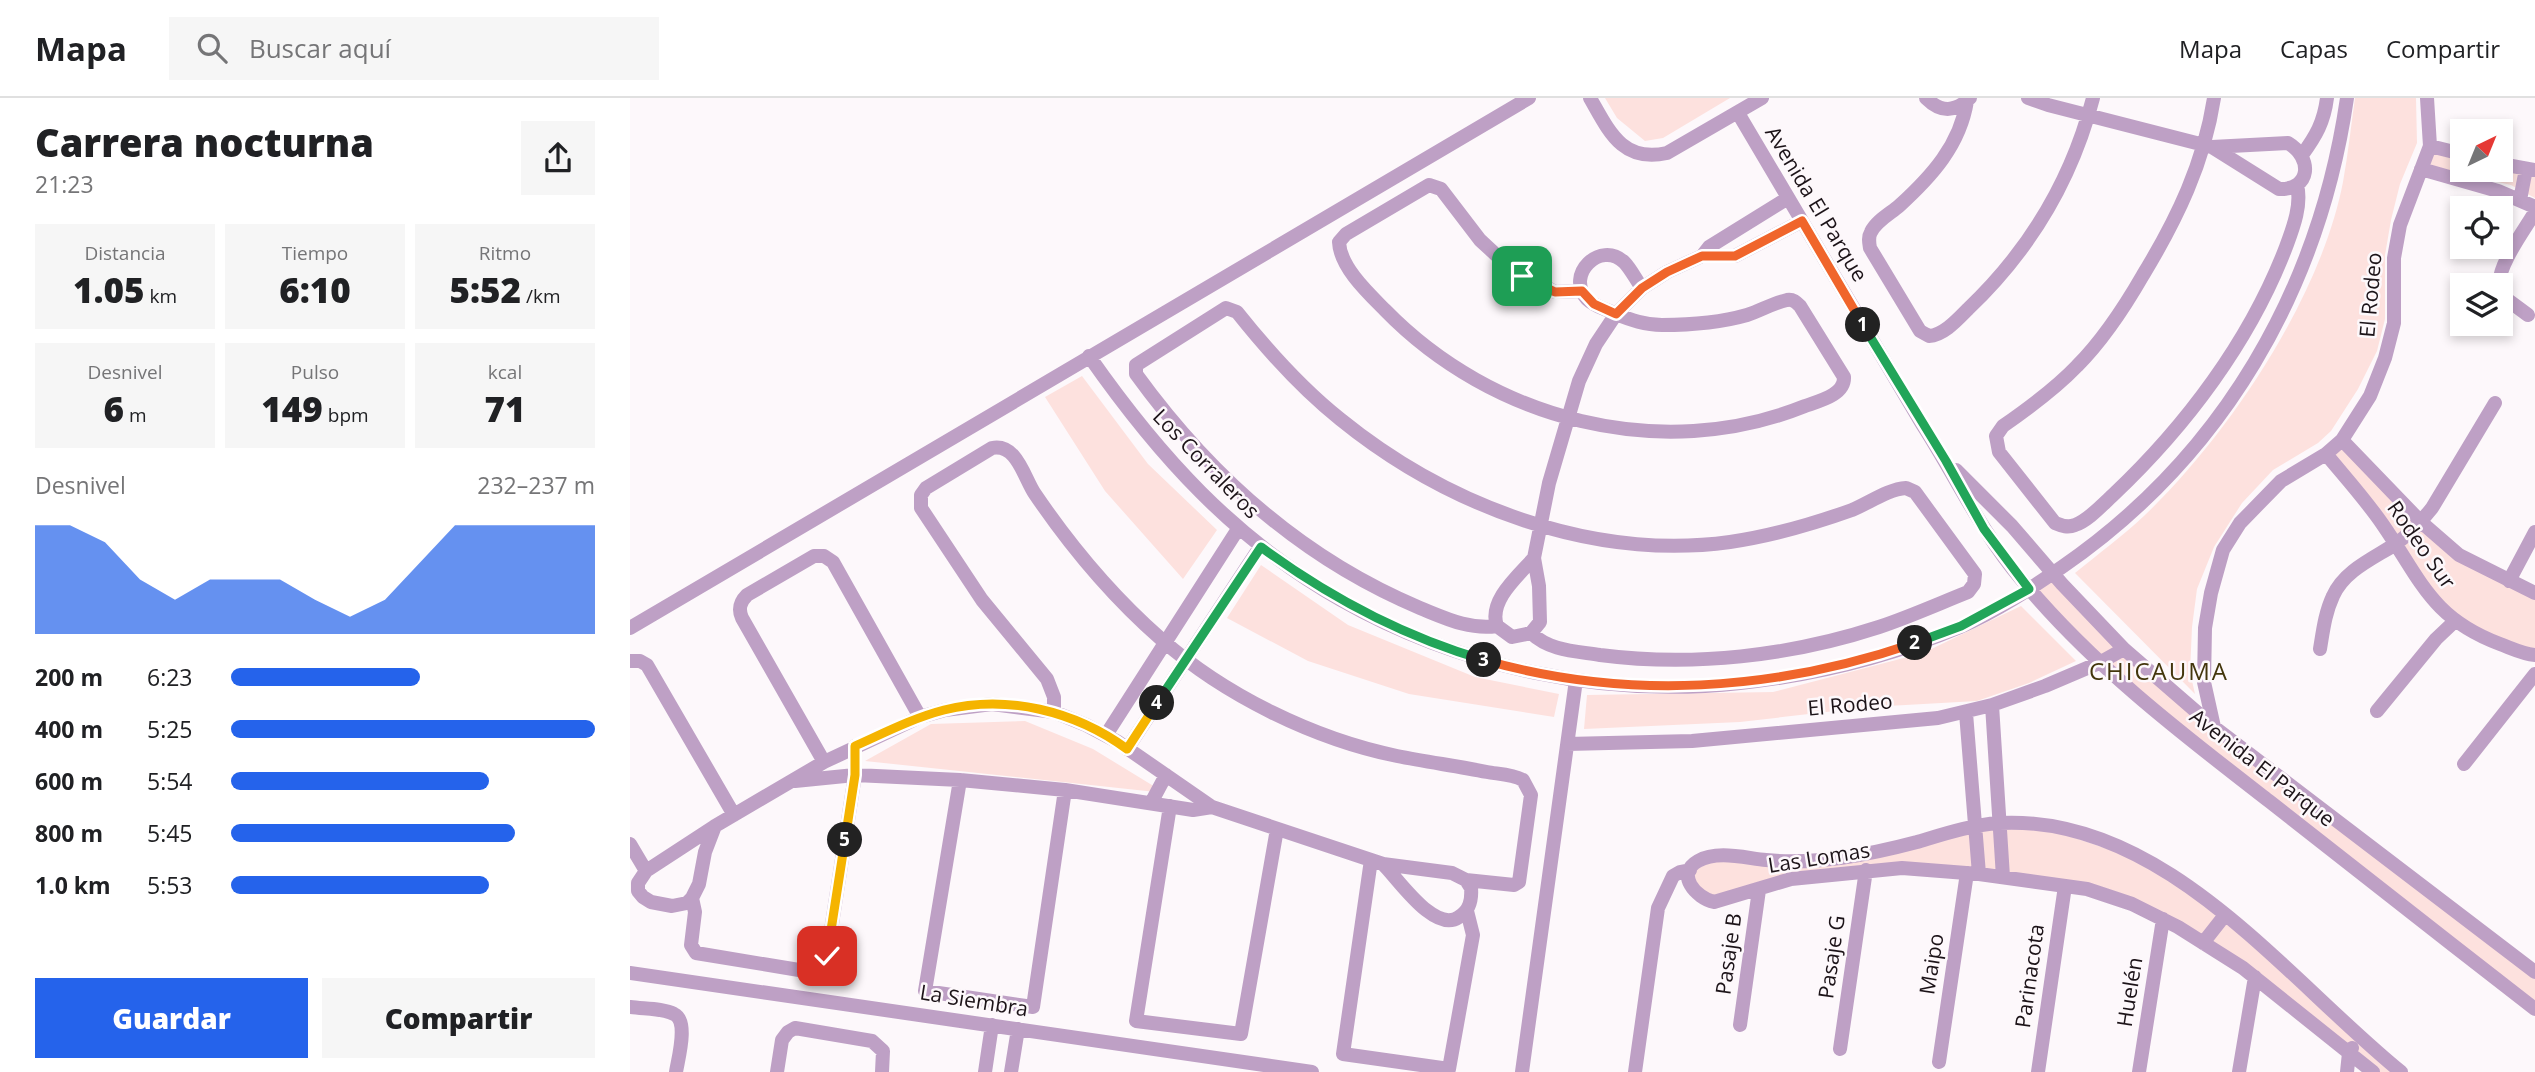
<!DOCTYPE html>
<html lang="es">
<meta charset="utf-8">
<style>
:root{--surface:#fff;--page:#f6f6f6;--text:#202124;--muted:#757577;--line:#e0e0e0;--accent:#2563eb}
body{margin:0;font-family:"Open Sans",sans-serif;background:var(--page);color:var(--text);height:100vh;display:flex;flex-direction:column;font-size:26px;white-space:nowrap}
*{box-sizing:border-box;margin:0}
p{font-size:23px;color:var(--muted)}
.icon{flex:none;width:38px;height:38px;fill:none;stroke:currentColor;stroke-width:2;stroke-linecap:round;stroke-linejoin:round}
.map{position:relative;flex:1;overflow:hidden}
.details{display:flex;flex-direction:column;background:var(--surface);width:630px}
.details>*{flex:none}
.needle{width:46px;rotate:43deg}
.tools{position:absolute;left:1820px;top:21px;display:grid;gap:14px}
.tools a{display:grid;place-items:center;width:63px;height:63px;border-radius:0px;background:var(--surface);box-shadow:0 4px 10px #0003;font-size:35px}
.pin{position:absolute;display:grid;place-items:center;width:60px;height:60px;color:#fff;margin:-30px;border-radius:14px;box-shadow:0 4px 10px #0006}
.km{position:absolute;width:35px;height:35px;margin:-18px;border-radius:50%;background:#222;color:#fff;font-size:19px;line-height:35px;text-align:center}
.round{display:grid;place-items:center;flex:none;width:74px;height:74px;border-radius:0px;background:var(--page)}
.overview{display:flex;align-items:center;justify-content:space-between;height:119px;padding:0 35px}
h1{font-size:38px;font-weight:800;line-height:52px}
.metrics{display:grid;grid-template-columns:repeat(3,1fr);gap:10px;height:119px;padding:7px 35px}
.metrics div{display:grid;align-content:center;border-radius:0px;background:var(--page);text-align:center}
.metrics b{font-size:35px;font-weight:800}
.metrics small{font-size:19px;font-weight:400}
.metrics p{font-size:19px}
.chart{height:196px;padding:14px 35px}
.chart p{display:flex;justify-content:space-between}
.chart svg{width:100%;height:126px;margin-top:7px;fill:var(--accent);opacity:.7}
.primary-button{display:flex;gap:14px;margin-top:auto;padding:14px 35px}
.primary-button a{flex:1;height:80px;border-radius:0px;background:var(--accent);color:#fff;font-size:28px;font-weight:800;line-height:80px;text-align:center}
.primary-button a+a{background:var(--page);color:var(--text)}
ul{padding:0 35px;list-style:none;font-size:23px}
li{display:grid;grid-template-columns:112px 84px 1fr;align-items:center;height:52px}
li i{height:18px;border-radius:9px;background:var(--accent)}
header{display:flex;align-items:center;gap:42px;box-sizing:border-box;height:98px;padding:0 35px;background:var(--surface);border-bottom:2px solid var(--line)}
header strong{font-size:33px}
nav{display:flex;gap:38px;margin-inline-start:auto;font-size:24px}
.search{width:490px;height:63px;background:var(--page);display:flex;align-items:center;gap:18px;box-sizing:border-box;padding:0 24px;border-radius:0px;color:var(--muted);font-size:26px}
main{display:flex;flex:1;min-height:0}
.map>svg:first-child{display:block}
.green{fill:#fde1de}
.lines{fill:none;stroke-linecap:round;stroke-linejoin:round}
.minor{stroke:#bea0c5;stroke-width:14}
.split-1-casing{stroke:#fff;stroke-width:14}
.split-2-casing{stroke:#fff;stroke-width:14}
.split-3-casing{stroke:#fff;stroke-width:14}
.split-4-casing{stroke:#fff;stroke-width:14}
.split-5-casing{stroke:#fff;stroke-width:14}
.split-6-casing{stroke:#fff;stroke-width:14}
.split-1{stroke:#f0652b;stroke-width:9}
.split-2{stroke:#22a559;stroke-width:9}
.split-3{stroke:#f0652b;stroke-width:9}
.split-4{stroke:#22a559;stroke-width:9}
.split-5{stroke:#f5b400;stroke-width:9}
.split-6{stroke:#f5b400;stroke-width:9}
.labels{text-anchor:middle;stroke-width:5;stroke-linejoin:round;paint-order:stroke}
.street-label{font-size:21px;fill:#1c1318;stroke:#fdf8fb}
.quarter-label{font-size:24px;letter-spacing:2px;fill:#43360c;stroke:#fdf8fb}
</style>
<header>
<strong>Mapa</strong>
<div class="search"><svg class="icon" aria-label="search" viewBox="0 0 24 24"><circle cx="10" cy="10" r="6"/><path d="M15 15l6 6"/></svg>Buscar aquí</div>
<nav><a>Mapa</a><a>Capas</a><a>Compartir</a></nav>
</header>
<main>
<section class="details">
<div class="overview"><div><h1>Carrera nocturna</h1><p>21:23</p></div><a class="round"><svg class="icon" aria-label="share" viewBox="0 0 24 24"><path d="M12 15V3M7 8l5-5 5 5M5 13v7h14v-7"/></svg></a></div>
<div class="metrics">
<div><p>Distancia</p><b>1.05<small> km</small></b></div>
<div><p>Tiempo</p><b>6:10</b></div>
<div><p>Ritmo</p><b>5:52<small> /km</small></b></div>
</div>
<div class="metrics">
<div><p>Desnivel</p><b>6<small> m</small></b></div>
<div><p>Pulso</p><b>149<small> bpm</small></b></div>
<div><p>kcal</p><b>71</b></div>
</div>
<div class="chart"><p><span>Desnivel</span>232–237 m</p>
<svg viewBox="0 0 160 44" preserveAspectRatio="none"><path d="M0 44V6L10 6L20 12L30 25L40 32L50 25L60 25L70 25L80 32L90 38L100 32L110 19L120 6L130 6L140 6L150 6L160 6V44z"/></svg>
</div>
<ul>
<li><b>200 m</b>6:23<i style="width:52%"></i></li>
<li><b>400 m</b>5:25<i style="width:100%"></i></li>
<li><b>600 m</b>5:54<i style="width:71%"></i></li>
<li><b>800 m</b>5:45<i style="width:78%"></i></li>
<li><b>1.0 km</b>5:53<i style="width:71%"></i></li>
</ul>
<div class="primary-button"><a>Guardar</a><a>Compartir</a></div>
</section>
<div class="map">
<svg width="1905" height="974" viewBox="0 0 1905 974">
<rect width="100%" height="100%" fill="#fdf8fb"/>
<path class="green" d="M975,0H1100L1033,40L1015,43L987,20Z
M1725,0H1786L1787,45L1770,86L1761,122L1755,157V221L1747,253L1728,291L1701,333L1688,345L1643,372L1612,405L1584,449L1567,491L1562,529L1560,574L1565,596L1445,475C1468,456 1493,438 1515,417C1599,337 1691,199 1713,84C1718,56 1721,28 1725,0Z
M1804,53L1832,60V72H1871L1905,78V100L1881,87L1799,68Z
M452,278L518,366L587,432L553,481L475,393L415,299Z
M1713,347L1774,414L1905,500V553L1864,539L1814,509L1702,357Z
M631,467L718,527L845,579L929,596L924,619L779,596L678,563L597,520Z
M1420,484L1424,485L1490,554L1905,881V906L1569,642L1473,561L1405,494Z
M1391,508L1446,563L1399,585L1347,603L1240,609L1110,624L954,631L957,597L1143,594L1293,555Z
M395,623L463,651L535,695L235,663L301,626Z
M1413,729L1510,762L1593,820L1766,974H1749L1721,951L1504,803L1272,766L1079,799L1068,793L1063,773L1089,760L1155,767L1346,731Z"/>
<g class="lines">
<path class="minor" d="M960,0C979,33 992,65 1037,55L1132,0
M1296,0C1311,15 1325,14 1340,0
M1398,0L1418,7L1582,49L1649,91C1681,92 1683,60 1658,45L1582,49
M1584,0C1574,65 1547,121 1513,177C1494,210 1474,241 1447,268C1425,291 1399,310 1373,328L1366,338L1369,354L1425,425C1432,428 1438,430 1445,427C1459,422 1472,407 1483,397C1556,328 1620,243 1656,149C1663,130 1672,107 1667,87
M1337,3C1330,47 1302,78 1269,108C1261,115 1246,123 1241,134C1238,139 1239,144 1240,150L1290,233L1299,238C1314,237 1328,221 1338,211C1399,153 1442,81 1463,0
M1108,15L1292,326C1325,377 1351,434 1391,481C1462,567 1551,635 1639,703C1727,772 1816,842 1905,911
M1800,48L1832,56
M1672,57C1686,38 1694,24 1697,0
M1871,66L1905,72
M1791,71L1868,93L1905,109
M1890,102L1896,71
M1072,158H1105L1172,123
M1870,187C1866,170 1895,131 1905,114
M1871,191L1875,200L1898,217
M952,193L925,194L877,167L850,142L811,91L799,87L716,136L709,144C710,169 738,195 755,212C862,322 1031,366 1175,308C1189,303 1215,297 1214,279L1170,208C1166,204 1163,201 1157,202C1143,205 1130,213 1117,217C1089,225 1061,227 1032,227C1015,227 1001,222 986,216C976,211 965,209 957,201C935,177 970,142 994,164C1001,171 1006,182 1012,190
M459,258C529,358 604,441 711,502C831,570 974,600 1110,585C1185,577 1261,558 1330,529C1367,513 1400,491 1432,469C1593,358 1689,192 1717,0
M1712,342L1791,424L1829,457L1905,495
M1696,356C1715,379 1736,402 1753,427C1791,482 1801,520 1870,546C1881,550 1893,556 1905,557
M1326,372L1382,428L1432,486L1494,551L1584,629L1905,874
M904,460C888,478 858,503 867,528L882,539L901,535L910,524L909,488L904,460L919,385L949,283L966,246L986,216L1012,190L1037,174L1072,158L1079,149L1158,100
M1879,483L1905,434
M867,528C839,532 815,520 790,510C673,461 580,378 506,276V267L596,210L607,214C638,253 671,290 710,321C816,407 961,463 1100,444C1141,438 1183,426 1222,412C1239,405 1258,391 1276,390L1285,394L1345,476L1344,486L1338,494C1308,506 1279,519 1249,529C1160,558 1063,569 970,557C945,553 920,553 901,535
M0,530L899,0
M1690,551C1693,533 1695,515 1703,498C1714,473 1742,461 1764,447C1779,437 1791,424 1802,410L1865,305
M0,563H10L17,567L104,717
M1362,607L1373,779
M1747,613L1806,541L1825,523
M424,614V599L417,581L352,502L291,410V397L296,390L362,350C387,345 394,380 405,396C441,449 483,499 531,541C594,597 684,641 767,658C797,664 827,668 857,674C868,676 882,676 893,682L901,697L889,784L884,787L836,782
M1336,615L1349,776
M1584,629L1574,584L1575,530L1581,495L1593,452L1610,425L1651,383L1696,356L1712,342L1740,298L1755,260L1764,225V160L1770,127L1800,48L1797,0
M476,637L608,431
M937,646L1062,643L1308,620L1362,607L1415,588L1469,565L1494,551
M497,651L630,449
M194,664L112,520C108,511 110,504 117,497L184,458H194L203,464L290,619
M1834,666L1905,576
M330,682L295,893L403,909L435,692
M165,683L225,677L330,682L435,692L563,712L582,709
M521,705L536,677
M540,708L506,923L611,936L647,731
M85,728L75,754L69,786L62,800L57,805L42,808L21,804L13,799L8,793V785L16,773L85,728L194,664L290,619L315,612L362,606L424,614L456,627L488,644L582,709L753,766L822,775L836,782L841,790C842,802 840,812 829,819C805,836 769,782 753,766
M0,746L16,773
M741,762L713,956L819,971L843,837L837,813
M62,800L65,814L61,847L66,855L175,873C186,873 193,869 197,858L225,677V648
M1573,845L1595,817
M0,875L682,974
M0,909C13,911 33,910 44,916C59,923 48,961 46,974
M1110,927L1129,792
M1210,951L1236,772
M1309,964L1337,775
M147,974L152,942L158,934L165,930L242,943L253,953L252,974
M355,974L362,927
M381,974L388,931
M892,974L946,582
M1005,974L1028,810L1043,778L1050,774L1060,772
M1408,974L1435,788
M1509,974L1533,821
M1609,974L1625,879
M1717,974L1719,955L1722,950
M1743,974L1613,870L1548,829L1502,806L1457,791L1349,776L1272,770L1161,781L1084,804C1066,800 1045,776 1068,763C1087,752 1115,760 1136,762C1186,767 1238,757 1287,744C1314,736 1341,727 1369,725C1534,716 1655,880 1771,974"/>
</g>
<g class="lines">
<g class="split-1-casing">
<path id="split-1" d="M892,178L925,194L952,193L964,206L986,216L1012,190L1037,174L1072,158H1105L1172,123L1233,227"/>
</g>
<g class="split-2-casing">
<path id="split-2" d="M1233,227L1316,363L1354,431L1399,491L1331,528L1285,545"/>
</g>
<g class="split-3-casing">
<path id="split-3" d="M854,562C998,603 1145,593 1285,545"/>
</g>
<g class="split-4-casing">
<path id="split-4" d="M527,605L631,449C699,499 772,538 854,562"/>
</g>
<g class="split-5-casing">
<path id="split-5" d="M215,742L225,677V648C254,635 283,620 314,612C377,596 445,613 497,651L527,605"/>
</g>
<g class="split-6-casing">
<path id="split-6" d="M197,858L215,742"/>
</g>
<use href="#split-1" class="split-1"/>
<use href="#split-2" class="split-2"/>
<use href="#split-3" class="split-3"/>
<use href="#split-4" class="split-4"/>
<use href="#split-5" class="split-5"/>
<use href="#split-6" class="split-6"/>
</g>
<g class="labels">
<g class="street-label">
<text transform="translate(1186 106) rotate(59)" y="7">Avenida El Parque</text>
<text transform="translate(1741 197) rotate(-85)" y="7">El Rodeo</text>
<text transform="translate(576 366) rotate(46)" y="7">Los Corraleros</text>
<text transform="translate(1791 447) rotate(55)" y="7">Rodeo Sur</text>
<text transform="translate(1220 607) rotate(-5)" y="7">El Rodeo</text>
<text transform="translate(1632 670) rotate(38)" y="7">Avenida El Parque</text>
<text transform="translate(1189 760) rotate(-9)" y="7">Las Lomas</text>
<text transform="translate(1099 856) rotate(-82)" y="7">Pasaje B</text>
<text transform="translate(1202 859) rotate(-82)" y="7">Pasaje G</text>
<text transform="translate(1302 866) rotate(-81)" y="7">Maipo</text>
<text transform="translate(1400 878) rotate(-82)" y="7">Parinacota</text>
<text transform="translate(1500 894) rotate(-81)" y="7">Huelén</text>
<text transform="translate(344 903) rotate(9)" y="7">La Siembra</text>
</g>
<g class="quarter-label">
<text x="1529" y="582">CHICAUMA</text>
</g>
</g>
</svg>
<div class="tools">
<a><svg class="needle" viewBox="-14 -14 28 28"><path d="M0-13l5 13h-10z" fill="#e53935"/><path d="M0 13l5-13h-10z" fill="#757577"/></svg></a>
<a><svg class="icon" aria-label="locate" viewBox="0 0 24 24"><circle cx="12" cy="12" r="6"/><path d="M12 2v4M12 18v4M2 12h4M18 12h4"/></svg></a>
<a><svg class="icon" aria-label="layers" viewBox="0 0 24 24"><path d="M12 4l9 5-9 5-9-5zM3 14l9 5 9-5"/></svg></a>
</div>
<div class="pin" style="left:892px;top:178px;background:#1e9e55"><svg class="icon" aria-label="arrive" viewBox="0 0 24 24"><path d="M6 21V4h12l-3 4 3 4H6"/></svg></div>
<div class="pin" style="left:197px;top:858px;background:#d93025"><svg class="icon" aria-label="check" viewBox="0 0 24 24"><path d="M5 12l5 5 9-10"/></svg></div>
<b class="km" style="left:1233px;top:227px">1</b>
<b class="km" style="left:1285px;top:545px">2</b>
<b class="km" style="left:854px;top:562px">3</b>
<b class="km" style="left:527px;top:605px">4</b>
<b class="km" style="left:215px;top:742px">5</b>
</div>
</main>
